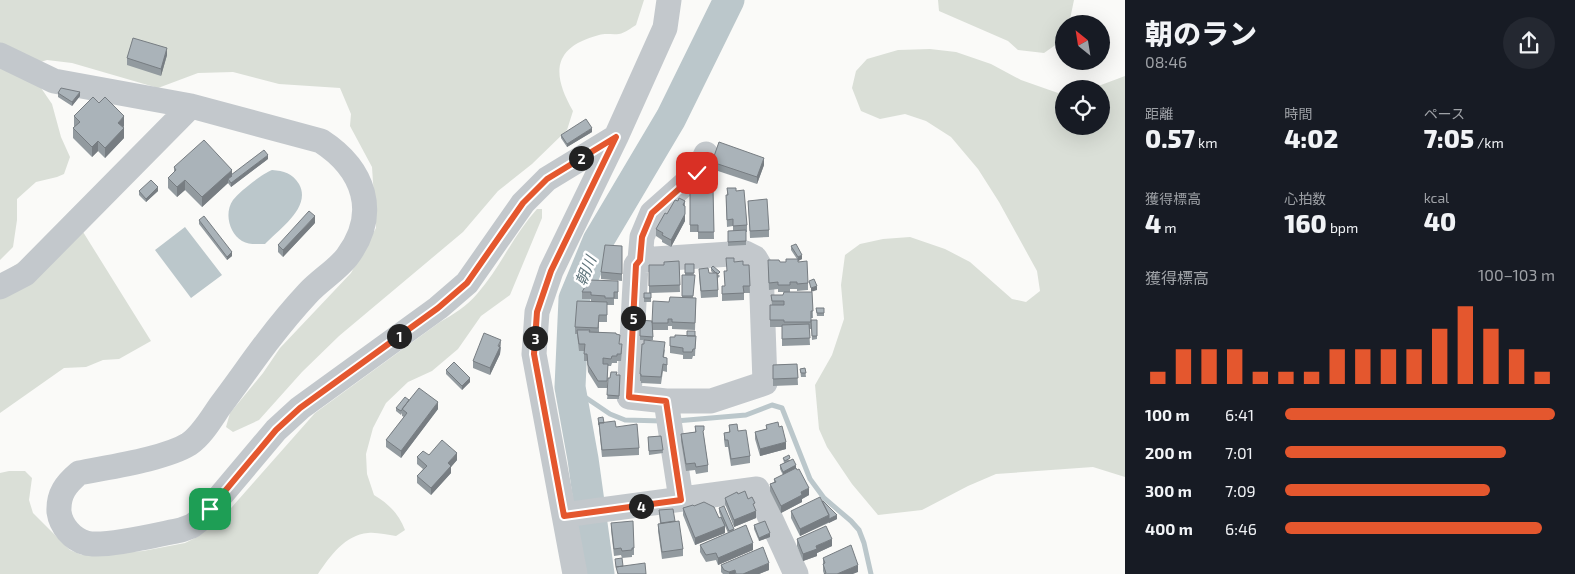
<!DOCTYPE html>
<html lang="ja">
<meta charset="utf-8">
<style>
:root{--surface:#171b24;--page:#242831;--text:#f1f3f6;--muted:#9ea1a6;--accent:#e4572e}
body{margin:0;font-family:"Exo 2","Noto Sans JP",sans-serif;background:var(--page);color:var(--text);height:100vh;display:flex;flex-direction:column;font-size:19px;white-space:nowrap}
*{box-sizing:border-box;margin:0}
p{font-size:16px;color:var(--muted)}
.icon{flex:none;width:28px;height:28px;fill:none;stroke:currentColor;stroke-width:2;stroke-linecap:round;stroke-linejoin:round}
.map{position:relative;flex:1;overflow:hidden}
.panel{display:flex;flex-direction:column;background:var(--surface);width:450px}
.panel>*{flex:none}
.needle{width:32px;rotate:330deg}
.tools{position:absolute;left:1055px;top:15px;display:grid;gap:10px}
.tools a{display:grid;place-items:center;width:55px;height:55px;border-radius:50%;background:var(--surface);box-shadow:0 5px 20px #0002;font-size:25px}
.pin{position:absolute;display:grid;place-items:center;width:42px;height:42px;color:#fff;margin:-21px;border-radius:10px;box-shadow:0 2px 8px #0006}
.km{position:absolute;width:25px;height:25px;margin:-12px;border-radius:50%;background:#222;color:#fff;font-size:14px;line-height:25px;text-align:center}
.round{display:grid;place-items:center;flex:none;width:52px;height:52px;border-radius:26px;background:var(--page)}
.head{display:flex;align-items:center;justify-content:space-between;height:85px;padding:0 20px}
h1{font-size:28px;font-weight:800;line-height:38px}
.stats{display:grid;grid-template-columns:repeat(3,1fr);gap:8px;height:85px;padding:5px 20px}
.stats div{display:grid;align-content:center}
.stats b{font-size:25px;font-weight:800}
.stats small{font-size:14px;font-weight:400}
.stats p{font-size:14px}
.chart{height:140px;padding:10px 20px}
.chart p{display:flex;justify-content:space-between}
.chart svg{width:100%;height:90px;margin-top:5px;stroke:var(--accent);stroke-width:6}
ul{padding:0 20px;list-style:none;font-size:16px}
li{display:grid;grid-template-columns:80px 60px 1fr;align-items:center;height:38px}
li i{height:12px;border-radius:6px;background:var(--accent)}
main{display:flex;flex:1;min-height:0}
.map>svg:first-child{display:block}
.green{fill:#dadfd7}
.water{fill:#bbc7cb}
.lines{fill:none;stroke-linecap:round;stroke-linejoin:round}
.stream{stroke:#bbc7cb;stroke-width:5}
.river{stroke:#bbc7cb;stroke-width:31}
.minor{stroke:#c3c8cc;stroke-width:25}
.wall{fill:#929a9f}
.shaded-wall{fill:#777d82}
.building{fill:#aab3b9;stroke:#777d82}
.route-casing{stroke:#fff;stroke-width:10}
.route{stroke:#e4572e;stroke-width:6}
.labels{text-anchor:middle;stroke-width:5;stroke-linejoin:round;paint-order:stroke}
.water-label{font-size:15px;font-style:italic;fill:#60757c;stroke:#fff}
</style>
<main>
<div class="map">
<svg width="1125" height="574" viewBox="0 0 1125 574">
<rect width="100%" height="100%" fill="#fafaf8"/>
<path class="green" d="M0,0H644L636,25C631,28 625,33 619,34C612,35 606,33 599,35C553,47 551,73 573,111L567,130L532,164L498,191L463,232L339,336L302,372L259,420L233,432L226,427L230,413L263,373L280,348L351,273L376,228L372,167L350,126L351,114L340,88L279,84L233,72L198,73L158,88L72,63L47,60L31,65L39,85L52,104L61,137L70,157L64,174L57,177L36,182L17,199V220L13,247L0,260Z
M938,0H1074L1069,24H1064V39L1044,53L1018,50L1008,41L939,11Z
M930,49L956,52L991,64L1021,80L1058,93L1064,92V126H1101V89H1081L1101,85L1125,76V477L1093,467L996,474L968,486L922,510L878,515L852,484L827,447L819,429L815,385L832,355L844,319L841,285L845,255L860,244L883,239L910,237L945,249L970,262L1012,299L1026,302L1040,291L1037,271L999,202L978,169L951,137L926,121L905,114L880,119L861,111L852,88L856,71L867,59L898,50Z
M537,209H542V218L510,295L481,316L458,349L432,371L408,382L386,403L373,428L366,454L367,474L374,495C389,504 399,514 405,530L396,536C387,535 377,532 368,533C345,535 330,556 318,574H0V473L9,471H25L32,478L29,500L33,513L70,550L82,555L143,551L185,543L197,537L224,516L315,413L440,322C454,314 467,306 477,294C500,268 514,234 537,209Z
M70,211L151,341L119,359L103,360L86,367L64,368L0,413V275L38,250Z"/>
<path class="water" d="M272,170C284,171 292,173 299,184C312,207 279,229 265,244C257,244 249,245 242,241C229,233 224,213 233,200C240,191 262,174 272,170Z
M185,227L222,275L191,298L155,250Z"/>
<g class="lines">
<path class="stream" d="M570,387L610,414L625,420L663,421
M676,421L746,415L772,405L782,408L810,479L824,498L851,521L859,530L864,543L871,574"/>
<path class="river" d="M599,574L583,459L570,387L574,299L598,241L671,118L729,0"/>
<path class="minor" d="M0,55L54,81L191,106L321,141C364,169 380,213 347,257C337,270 320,280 308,293C294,308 280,325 267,342C251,363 236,385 220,406C211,419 202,435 189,444C165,459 108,467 79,473C66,484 58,494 59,512C61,526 72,539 86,543C104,548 160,534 181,530L192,526L201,519L276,430L300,408L438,308L467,283L523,203L547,179L616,137
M640,260L636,265L629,397L666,401
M0,287L25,274L191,106
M681,499L666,401H711L765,383L761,268L755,258L745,253L640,260L642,237L652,213L697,173L706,154
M564,515L757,489L796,574
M575,574L534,354L537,312L551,271L616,137L665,28L669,0"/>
</g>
<path class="wall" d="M167,55L161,76L127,65V58Z
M58,93L80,96L72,106L58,97Z
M74,116L124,126L123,128L124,138L105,158L98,151L92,157L73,138V128L74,127Z
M592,132L567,147L561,138V135Z
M268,159L231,187L228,183L202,207L185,190L177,197L168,188V178L174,172V167L232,174Z
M712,162L764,165L757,184L712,169Z
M727,188L736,191L747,225V232H746V245L728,246V231H733V226L727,227L726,202L727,195Z
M690,189H713L714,239H698V232H690Z
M139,191H158L146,202L139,195Z
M678,201H685V221L671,247L662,242V240L656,236V229Z
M748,201L769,230V237L750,238Z
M199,220L232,256L227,260L199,224Z
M315,223L283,257L278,252V245Z
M622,246V281L601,279V272Z
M791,246L802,259L798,261L808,283V290L797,291V289H790V292H778V289L769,290L768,267L797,259L791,250Z
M679,261L680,292L651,293V302H644V293H649V265H664Z
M734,262L743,265H749L750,293H744V300L722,301V286H725L724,271H726Z
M685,264H694L693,298H696L695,330L672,329V326H668V330H653V340H640V320L652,321L669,302L682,298V275H685Z
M711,268L720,276L718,278V297L701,298L699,276L709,273H713L711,271Z
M618,281V299H614V305H607V322H599V332L616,334L622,351L621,361H617V363H612L611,366H608L607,388H598L588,372L587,361H584V351H579L577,334H575V327L591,301V299H582V292Z
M812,292L813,318H811V329H809L810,345L782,346V327H770V305H772L771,295H783Z
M816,308H824V316H817Z
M811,320L817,336V339L812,340Z
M696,336L695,356H693L692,359H683V355L670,353V337Z
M501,347L500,354L490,375L473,368V361Z
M665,349L664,357L667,365V372L663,371L661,384L641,383V381H640V374Z
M797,364L798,385L773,386V365Z
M805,368L806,377H801L800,369Z
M446,370L470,382L462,390L446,374Z
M616,375H620L619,399H607L610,378Z
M409,400L438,409L401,458L386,447V440L404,417L402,416V413L401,415L396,411V408Z
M598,418L604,423L616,427L639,448V455L602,457Z
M729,425L738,431L750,456V463L731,466L728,447H725L724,440V433L729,432Z
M766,425L786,449L760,456L755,439V432L766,429Z
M695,426L704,437L708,465V472L696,474L695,470L686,471L681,441V434L695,432Z
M661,436L663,453L649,455L648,437Z
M429,455L457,460L451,467V473L431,495L417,483V476L423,469L417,464V457Z
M783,458L790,460L796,469L809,495L802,499V502L781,513L770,491V484L774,482V479L783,475L780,469V465L784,463Z
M738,494L748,499L755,508L756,518L734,527L725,504V498Z
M822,501L837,519L800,536L791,518V511Z
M694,506L719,518L721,517L719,512V508L734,530L753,550L718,565L716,560L706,562L700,552V545L728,533L725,526V533L695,545L683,515V508Z
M659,510L675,521L683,549V556L662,559L658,531V524H660Z
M611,523L634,548V555H632V557L622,558L621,555L614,556L611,530Z
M754,525L770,537L759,541L754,529Z
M797,539L832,546L817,553V556L803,561L797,546Z
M823,558L858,572L824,574L823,571Z
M721,565L769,570L759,574H723L721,572Z"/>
<path class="shaded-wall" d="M167,48V55L161,76V69Z
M80,92V96L72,106V102Z
M124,116V126L118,133V123Z
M124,128V138L105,158V148Z
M592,128V132L567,147V144Z
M98,141V151L92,157V147Z
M268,155V159L231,187V183Z
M764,158V165L757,184V177Z
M232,170V180L228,179V183L202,207V197Z
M185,180V190L177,197V187Z
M158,187V191L146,202V199Z
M685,214V221L671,247V240Z
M315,216V223L283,257V250Z
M232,252V256L227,260V257Z
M802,255V259L798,261V257Z
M817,286V290L811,292V288Z
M501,340L500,354L490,375V368Z
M470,378V382L462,390V386Z
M438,402V409L401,458V451Z
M786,442V449L760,456V449Z
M457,453V460L451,467V473L431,495V488L448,463Z
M796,465V469L783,475V472Z
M809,488V495L802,499V502L781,513V506L801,492Z
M756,511V518L734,527V520Z
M829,515V522L800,536V529Z
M837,515V519L829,523V519Z
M725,526V533L695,545V538Z
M770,533V537L759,541V538Z
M832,539V546L817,553V556L803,561V554L816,546Z
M753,543V550L718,565V558Z
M769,563V570L759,574H743Z
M858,565V572L853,574H837Z
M735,570V574H729V572Z"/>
<path class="building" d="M133,38L167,48L161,69L127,58Z
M61,88L80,92L72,102L58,93Z
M93,97L99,103L105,97L124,116L118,123L124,128L105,148L98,141L92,147L73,128L80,122L74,116Z
M586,119L592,128L567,144L561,135Z
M204,140L232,170L202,197L185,180L177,187L168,178L176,170L174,167Z
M719,142L764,158L757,177L712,162Z
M264,150L268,155L231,183L228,179L232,176L231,175Z
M151,180L158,187L146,199L139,191Z
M727,188H736V191L744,190L747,225L733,226V219L727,220L726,195H728Z
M690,189H713L714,232H698V225H690Z
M679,198L685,201L683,205L685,206V214L671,240L662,235L663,233L656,229L665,213L667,214L675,200L678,201Z
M767,199L769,230L750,231L748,201Z
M309,211L315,216L283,250L278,245Z
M204,216L232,252L227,257L199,220Z
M746,230V241L728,242V231Z
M796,244L802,255L798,257L791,246Z
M605,245L622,246V274L601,272Z
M726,258H734V262L743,261V265H749L750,286H743L744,293L722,294V286H725L724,271H727Z
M786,259H798V262L807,261L808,283L797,284V282H790V285H778V282L769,283L768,260H779L780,262H786Z
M679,261L680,285L649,286V265H664V262Z
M685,264H694V273H685Z
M713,266L720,272L718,274L717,273H716L711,268Z
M708,268L709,273H717L718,290L701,291L699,269Z
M682,275H695L693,296H682Z
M814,279L817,286L811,288L809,281Z
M589,280L618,281V292H614V298H605V296L591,295V292H582Z
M784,292H812L813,311H811V322H784V320H770V305H784V301H772L771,295H783Z
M644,293H651V298H644Z
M670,297L696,298L695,323L672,322V319H668V323H652L653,301L669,302Z
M577,301L607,302V315H599L598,328L575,327Z
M816,308H824V313H817Z
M640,320L652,321L653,337L640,336Z
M811,320H817V336H812Z
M809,324L810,338L782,339V325Z
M577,330H590L589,332L616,333V334L620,335L619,344H622L621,354H617V356H612L611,359L603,358V364H608L607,381H598L588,365L587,354H584L585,344H579Z
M687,331H695V336H687Z
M484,333L501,340L498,346L500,347L490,368L473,361Z
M675,335L696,336L695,349H693L692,352H683V348L670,346V337H675Z
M644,340L665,342L663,357L667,358V365L663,364L661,377L641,376V374H640L642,344H644Z
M454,362L470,378L462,386L446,370Z
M797,364L798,378L773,379V365Z
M805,368L806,373H801L800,369Z
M611,372H617L616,375H620L619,396L607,395L608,378H610Z
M419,388L438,402L401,451L386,440L407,413L402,409Z
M405,397L409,400L401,411L396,408Z
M603,417L604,423H599V425L598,418Z
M615,421L616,427L637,424L639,448L602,450L599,423Z
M778,422L779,427L782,426L786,442L760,449L755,432L767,429L766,425Z
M737,424L738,431L746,430L750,456L731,459L728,440H725L724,433L730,432L729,425Z
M695,426H704V430L703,431L708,465L696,467L695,463L686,464L681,434L696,432Z
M661,436L663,450L649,451L648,437Z
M442,440L457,453L448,463L451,466L431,488L417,476L427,466L417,457L423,451L429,455Z
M789,455L790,458L785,461L783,458Z
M793,459L796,465L783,472L780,465Z
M796,468L797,470L799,469L809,488L801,492L802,495L781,506L770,484L776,482L774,479Z
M745,491L748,499L752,497L755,503L753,504L756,511L734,520L725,498L737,492L738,494Z
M820,497L829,515L800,529L791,511Z
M822,501H823L837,515L829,519V515Z
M704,502L714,507L719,518L721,517L725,526L695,538L683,508L693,505L694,506Z
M724,506L734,529L729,531L719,508Z
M673,509L675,521L661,523L659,510Z
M633,521L634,548H632V550L622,551L621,548L614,549L611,523Z
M679,521L683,549L662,552L658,524Z
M765,521L770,533L759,538L754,525Z
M746,525L753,543L718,558L716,553L706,555L700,545Z
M826,526L832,539L816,546L817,549L803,554L797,539Z
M851,545L858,565L837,574H824L826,573L823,564L825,563L823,558Z
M763,547L769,563L743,574H736L735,570L729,572L724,570L721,565Z
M622,558L623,566L616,567L615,559Z
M645,563L646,574H618L616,567Z"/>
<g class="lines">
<g class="route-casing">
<path id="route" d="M210,509L276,430L300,408L438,308L467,283L523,203L547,179L616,137L551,271L537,312L534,354L564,516L681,500L666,401L629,397L636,265L640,260L642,237L652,213L697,173"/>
</g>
<use href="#route" class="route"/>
</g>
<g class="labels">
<g class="water-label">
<text transform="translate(586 271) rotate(-68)" y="5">朝川</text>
</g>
</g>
</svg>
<div class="tools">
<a><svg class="needle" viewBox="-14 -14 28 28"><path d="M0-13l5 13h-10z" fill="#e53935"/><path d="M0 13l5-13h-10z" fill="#9ea1a6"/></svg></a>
<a><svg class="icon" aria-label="locate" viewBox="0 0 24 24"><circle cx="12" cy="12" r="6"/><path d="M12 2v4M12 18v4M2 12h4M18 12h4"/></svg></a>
</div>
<div class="pin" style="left:210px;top:509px;background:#1e9e55"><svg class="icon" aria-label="arrive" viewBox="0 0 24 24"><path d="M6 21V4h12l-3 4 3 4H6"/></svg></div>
<div class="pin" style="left:697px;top:173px;background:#d93025"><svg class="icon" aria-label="check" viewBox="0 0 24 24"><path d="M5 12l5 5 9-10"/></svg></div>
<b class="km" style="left:399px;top:336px">1</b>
<b class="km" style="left:581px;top:158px">2</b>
<b class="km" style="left:535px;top:338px">3</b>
<b class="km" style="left:641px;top:506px">4</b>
<b class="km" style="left:633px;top:318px">5</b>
</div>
<section class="panel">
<div class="head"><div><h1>朝のラン</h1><p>08:46</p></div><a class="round"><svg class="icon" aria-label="share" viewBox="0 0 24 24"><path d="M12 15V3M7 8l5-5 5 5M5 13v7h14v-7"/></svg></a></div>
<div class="stats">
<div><p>距離</p><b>0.57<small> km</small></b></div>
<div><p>時間</p><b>4:02</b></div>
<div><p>ペース</p><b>7:05<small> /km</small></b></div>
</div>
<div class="stats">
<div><p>獲得標高</p><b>4<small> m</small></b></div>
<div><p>心拍数</p><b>160<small> bpm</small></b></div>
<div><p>kcal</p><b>40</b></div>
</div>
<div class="chart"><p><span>獲得標高</span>100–103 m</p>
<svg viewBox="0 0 160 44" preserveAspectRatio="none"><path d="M5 44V38M15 44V27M25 44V27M35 44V27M45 44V38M55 44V38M65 44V38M75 44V27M85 44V27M95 44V27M105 44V27M115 44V17M125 44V6M135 44V17M145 44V27M155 44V38"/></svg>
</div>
<ul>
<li><b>100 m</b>6:41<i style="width:100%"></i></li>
<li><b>200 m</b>7:01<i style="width:82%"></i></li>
<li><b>300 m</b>7:09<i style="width:76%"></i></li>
<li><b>400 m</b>6:46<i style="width:95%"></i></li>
</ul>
</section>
</main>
